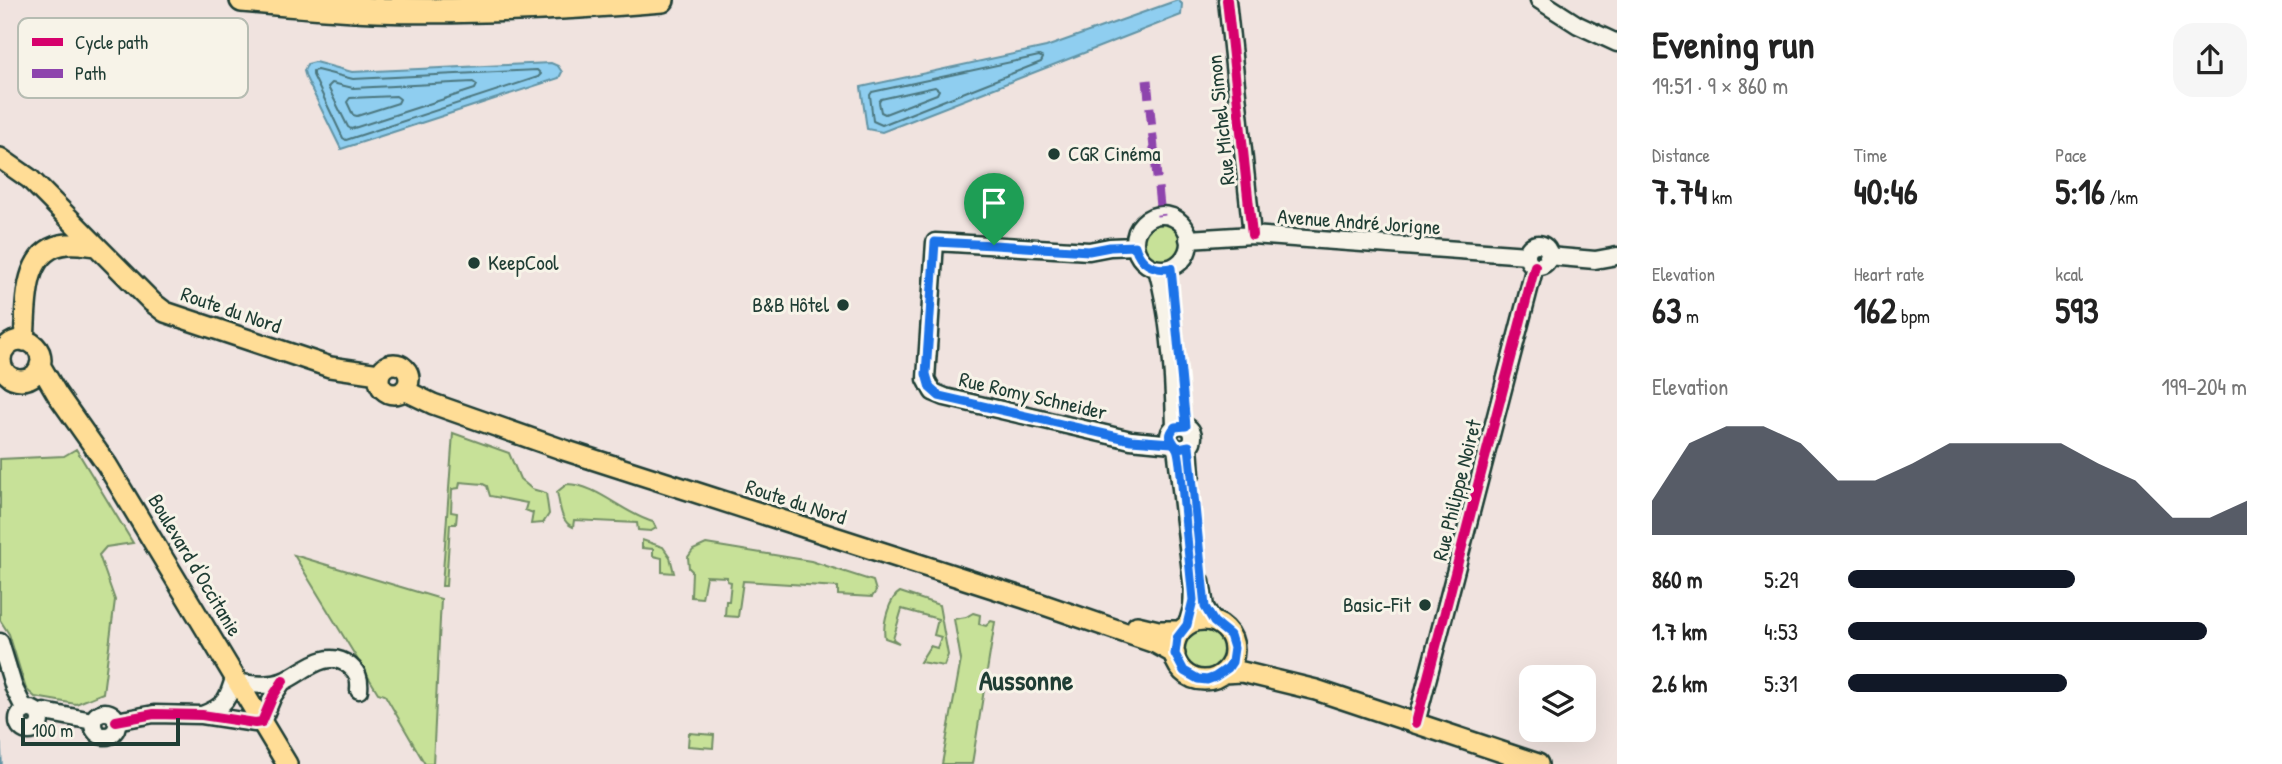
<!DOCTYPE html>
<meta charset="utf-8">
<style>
:root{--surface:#fff;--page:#f6f6f6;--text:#222;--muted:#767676;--accent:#111827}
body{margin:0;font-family:"Patrick Hand",sans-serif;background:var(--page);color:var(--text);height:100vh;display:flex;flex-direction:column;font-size:26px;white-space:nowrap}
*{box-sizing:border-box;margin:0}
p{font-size:23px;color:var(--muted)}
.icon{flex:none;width:38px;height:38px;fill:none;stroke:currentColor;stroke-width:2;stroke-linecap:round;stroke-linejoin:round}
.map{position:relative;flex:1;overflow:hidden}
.panel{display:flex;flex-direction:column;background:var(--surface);width:665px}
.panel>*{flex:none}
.tools{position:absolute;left:1519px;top:665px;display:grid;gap:14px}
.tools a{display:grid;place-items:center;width:77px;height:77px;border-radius:14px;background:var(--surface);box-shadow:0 7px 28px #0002;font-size:35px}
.scale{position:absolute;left:21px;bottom:18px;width:159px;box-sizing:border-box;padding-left:7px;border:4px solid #1f3d34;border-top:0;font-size:19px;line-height:24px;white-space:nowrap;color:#1f3d34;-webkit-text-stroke:5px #f7f3e8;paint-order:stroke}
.pin{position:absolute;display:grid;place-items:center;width:60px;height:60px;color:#fff;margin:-72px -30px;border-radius:50% 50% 50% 0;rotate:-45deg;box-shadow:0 0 7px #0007}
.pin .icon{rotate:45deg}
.round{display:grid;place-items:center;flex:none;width:74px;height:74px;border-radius:21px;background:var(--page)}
.overview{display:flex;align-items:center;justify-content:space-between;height:119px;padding:0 35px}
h1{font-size:38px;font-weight:800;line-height:52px}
.stats{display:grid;grid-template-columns:repeat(3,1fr);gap:10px;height:119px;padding:7px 35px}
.stats div{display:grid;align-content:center}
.stats b{font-size:35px;font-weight:800}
.stats small{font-size:19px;font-weight:400}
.stats p{font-size:19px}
.chart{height:196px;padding:14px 35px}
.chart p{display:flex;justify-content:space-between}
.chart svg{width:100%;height:126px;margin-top:7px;fill:var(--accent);opacity:.7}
ul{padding:0 35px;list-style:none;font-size:23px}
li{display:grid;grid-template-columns:112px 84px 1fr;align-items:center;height:52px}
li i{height:18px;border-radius:9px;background:var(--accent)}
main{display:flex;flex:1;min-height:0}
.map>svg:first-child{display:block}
.green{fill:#c7e198;stroke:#738f66;stroke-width:2}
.water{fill:#8fcef0;stroke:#6294a5;stroke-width:2}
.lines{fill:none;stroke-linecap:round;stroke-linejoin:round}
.shore{stroke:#4c777f;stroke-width:2}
.stream{stroke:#6294a5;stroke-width:3.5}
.minor-casing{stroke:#1f3d34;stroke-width:21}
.major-casing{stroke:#1f3d34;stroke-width:24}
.highway-casing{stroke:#1f3d34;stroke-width:28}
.minor{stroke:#f7f3e8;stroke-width:16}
.major{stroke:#ffdd96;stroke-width:19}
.highway{stroke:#ffdd96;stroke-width:23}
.quiet{stroke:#8e44ad;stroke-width:9;stroke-dasharray:18 9;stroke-linecap:butt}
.cycleway-casing{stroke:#f7f3e8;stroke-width:15}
.cycleway{stroke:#d6006c;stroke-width:10}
.route-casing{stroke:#fff;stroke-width:14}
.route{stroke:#1a73e8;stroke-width:9}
.poi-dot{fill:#1f3d34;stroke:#f7f3e8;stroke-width:2.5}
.labels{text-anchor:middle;stroke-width:6;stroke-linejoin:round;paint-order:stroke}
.street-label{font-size:21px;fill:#1f3d34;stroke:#f7f3e8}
.poi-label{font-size:21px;fill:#1f3d34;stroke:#f7f3e8;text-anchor:start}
.district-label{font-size:28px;font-weight:bold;fill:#1f3d34;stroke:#f7f3e8}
.key{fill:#f7f3e8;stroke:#b6bcb2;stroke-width:2}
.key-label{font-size:19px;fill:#1f3d34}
</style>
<main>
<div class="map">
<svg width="1617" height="764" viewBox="0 0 1617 764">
<rect width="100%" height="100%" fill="#f0e3df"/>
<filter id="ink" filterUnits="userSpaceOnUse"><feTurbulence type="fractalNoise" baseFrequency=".0143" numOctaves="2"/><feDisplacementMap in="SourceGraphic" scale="14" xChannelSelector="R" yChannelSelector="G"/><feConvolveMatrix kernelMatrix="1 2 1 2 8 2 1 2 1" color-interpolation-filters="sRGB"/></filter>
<g filter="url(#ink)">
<path class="green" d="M1143 241a20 20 0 1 1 40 0a20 20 0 1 1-40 0Z
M453,433L509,453L520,479L532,489L546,493L549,514L543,523L531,524L533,513L525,510L527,503L490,496L487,486L483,484L460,482L459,488L452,489L451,512L457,513L456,524H450L446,586H442Z
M76,449L133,543L106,547L99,555L115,600L103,693L76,704L35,697L26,689L9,634L0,620V459L64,456Z
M567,484C596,484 624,514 653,522L656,528L651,531L638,530L637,523L574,520L573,527C560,522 560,504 557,492Z
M642,540L663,547L670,557L674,573L662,572V558L653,556V549L642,548Z
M706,544L811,561L873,581L876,591L872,597L838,595V587L743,581L738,617L725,616L726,601H729L731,582L727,581V577L706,576L702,598L691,597L692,571L689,568L688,557L693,550Z
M294,555L441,599L433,764H425L385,695L378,693Z
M900,592L939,605L948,655L944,666L920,662L930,646L937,648L941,637L934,635L938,619L902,609L893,639L899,643L885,638C882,625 889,598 900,592Z
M973,613L980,615L979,624L986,626L991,621L995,622L972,764H942L961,660L954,619L966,617Z
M1180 649a24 24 0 1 1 48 0a24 24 0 1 1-48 0Z
M689,733L714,735L713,748L688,746Z"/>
<path class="water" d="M1178,0L1182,4L1181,15L882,132L867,129L861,87L1046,47Z
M315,62L352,72L551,63L558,66L562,72L559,78L341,149L306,78L304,71L307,64Z"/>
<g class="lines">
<path class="shore" d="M1039,56L1043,58L1041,62L882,125L873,121L870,95L872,92Z
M317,70L353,79L537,70L541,74L538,77L346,140L343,138L313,75V71Z
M473,82L477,85L475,89L351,129L348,127L328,87L332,83L353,88Z
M935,87L939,90L937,94L885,114L881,112L879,102L881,99Z
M396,96L400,99L398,103L357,116L353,115L347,102L350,98Z"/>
<path class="stream" d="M0,744L1,764"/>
<g class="minor-casing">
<path id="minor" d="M1227,0L1252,235
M1539,0L1578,25L1617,43
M1135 242a27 27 0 1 1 54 0a27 27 0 1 1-54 0Z
M1188,239L1252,235L1527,255
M1527 255a11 11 0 1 1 22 0a11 11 0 1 1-22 0Z
M1135,246L1110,247L1089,251L935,242L926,379L933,392L945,397L1131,440L1172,444
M1548,256L1595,260L1617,256
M1157,269C1170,315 1174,378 1175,427
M1169 437a12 12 0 1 1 24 0a12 12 0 1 1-24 0Z
M1189,446L1191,475
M1176,447L1193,589L1192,608L1187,625
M1201,581L1205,607L1214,622
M0,642L14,688L25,710
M239,683C254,684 270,687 284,681C304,672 326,647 350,666C358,673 360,679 359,690
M18 720a11 11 0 1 1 22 0a11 11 0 1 1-22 0Z
M93 724a12 12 0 1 1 24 0a12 12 0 1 1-24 0Z
M39,715L44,712L93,721
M202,715C226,706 228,699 235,675
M116,721L154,714L202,715L255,723L262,722L273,696L283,681
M1416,723L1535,266"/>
</g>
<g class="major-casing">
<path id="major" d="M0,158L30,179L152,302L165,312L330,367L379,374
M1 360a20 20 0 1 1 40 0a20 20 0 1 1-40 0Z
M24,341C27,307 21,248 67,244C76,243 86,245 95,246
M379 379a15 15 0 1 1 30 0a15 15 0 1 1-30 0Z
M40,365L57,394L107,465L287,764
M404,390L433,404L564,450L1024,598L1155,643L1175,654
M1174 650a30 30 0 1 1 60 0a30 30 0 1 1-60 0Z
M1137,626L1158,631H1181
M1223,673L1242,672L1316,690L1538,764"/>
</g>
<g class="highway-casing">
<path id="highway" d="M242,0C286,4 331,8 375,10C471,13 567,8 662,0"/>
</g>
<use href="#minor" class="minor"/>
<use href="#major" class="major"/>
<use href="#highway" class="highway"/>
<path class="quiet" d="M1147,80L1161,216"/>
<g class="cycleway-casing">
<path id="cycleway" d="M1227,0L1252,235
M1135,246L1110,247L1089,251L935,242L926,379L933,392L945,397L1131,440L1172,444
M1171,268L1186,426
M1189,446L1203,599
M116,721L154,714L202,715L255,723L262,722L273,696L283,681
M1416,723L1535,266"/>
</g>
<use href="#cycleway" class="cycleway"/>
</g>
</g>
<g class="lines" filter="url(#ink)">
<g class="route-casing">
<path id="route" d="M994,245L935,242L926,374L930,388L939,396L1131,440L1172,443L1179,448L1189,446L1205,607L1214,622L1230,635L1234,648L1232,662L1228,668L1215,677L1207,680L1198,679L1184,671L1175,654L1177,638L1187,625L1193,600L1180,464C1179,459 1179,451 1176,447C1171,438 1167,436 1175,427L1186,426L1171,268C1153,271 1140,263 1135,246L1110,247L1089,251L994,245"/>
</g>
<use href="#route" class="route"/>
</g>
<g class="poi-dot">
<circle cx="1054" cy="154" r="7"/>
<circle cx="474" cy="263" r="7"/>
<circle cx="843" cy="305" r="7"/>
<circle cx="1425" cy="605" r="7"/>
</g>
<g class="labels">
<g class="street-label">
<text transform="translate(1221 120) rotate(-96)" y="7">Rue Michel Simon</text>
<text transform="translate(1359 222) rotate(4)" y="7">Avenue André Jorigne</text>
<text transform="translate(231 310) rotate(19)" y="7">Route du Nord</text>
<text transform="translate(1033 396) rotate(13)" y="7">Rue Romy Schneider</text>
<text transform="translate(1457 490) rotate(-76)" y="7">Rue Philippe Noiret</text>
<text transform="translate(796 502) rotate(18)" y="7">Route du Nord</text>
<text transform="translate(195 565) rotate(59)" y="7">Boulevard d'Occitanie</text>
</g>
<g class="poi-label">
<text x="1068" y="161">CGR Cinéma</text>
<text x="488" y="270">KeepCool</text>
<text x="829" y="312" text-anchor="end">B&amp;B Hôtel</text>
<text x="1411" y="612" text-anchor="end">Basic-Fit</text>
</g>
<g class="district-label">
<text x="1026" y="690">Aussonne</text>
</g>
</g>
<rect x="18" y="18" width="230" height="80" rx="10" class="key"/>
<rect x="32" y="38" width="31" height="8" fill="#d6006c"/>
<rect x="32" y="69" width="31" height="9" fill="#8e44ad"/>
<g class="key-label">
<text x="75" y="49">Cycle path</text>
<text x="75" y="80">Path</text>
</g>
</svg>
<div class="tools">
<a><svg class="icon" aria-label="layers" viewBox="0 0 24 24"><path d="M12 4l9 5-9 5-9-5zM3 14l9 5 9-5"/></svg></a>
</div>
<div class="scale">100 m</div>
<div class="pin" style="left:994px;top:245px;background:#1e9e55"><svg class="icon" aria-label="arrive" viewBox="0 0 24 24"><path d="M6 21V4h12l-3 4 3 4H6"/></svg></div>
</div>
<section class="panel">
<div class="overview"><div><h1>Evening run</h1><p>19:51 · 9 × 860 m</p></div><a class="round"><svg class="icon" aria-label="share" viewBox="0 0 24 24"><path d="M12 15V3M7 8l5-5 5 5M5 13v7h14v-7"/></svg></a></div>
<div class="stats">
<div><p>Distance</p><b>7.74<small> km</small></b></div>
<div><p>Time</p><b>40:46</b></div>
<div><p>Pace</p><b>5:16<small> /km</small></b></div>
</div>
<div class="stats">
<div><p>Elevation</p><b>63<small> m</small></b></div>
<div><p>Heart rate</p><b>162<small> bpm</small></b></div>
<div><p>kcal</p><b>593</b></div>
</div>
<div class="chart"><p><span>Elevation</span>199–204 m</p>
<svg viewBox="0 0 160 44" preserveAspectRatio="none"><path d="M0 44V32L10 12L20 6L30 6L40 12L50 25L60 25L70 19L80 12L90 12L100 12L110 12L120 19L130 25L140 38L150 38L160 32V44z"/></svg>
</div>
<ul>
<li><b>860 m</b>5:29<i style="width:57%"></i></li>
<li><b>1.7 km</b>4:53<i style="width:90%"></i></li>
<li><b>2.6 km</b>5:31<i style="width:55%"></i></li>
</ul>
</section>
</main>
